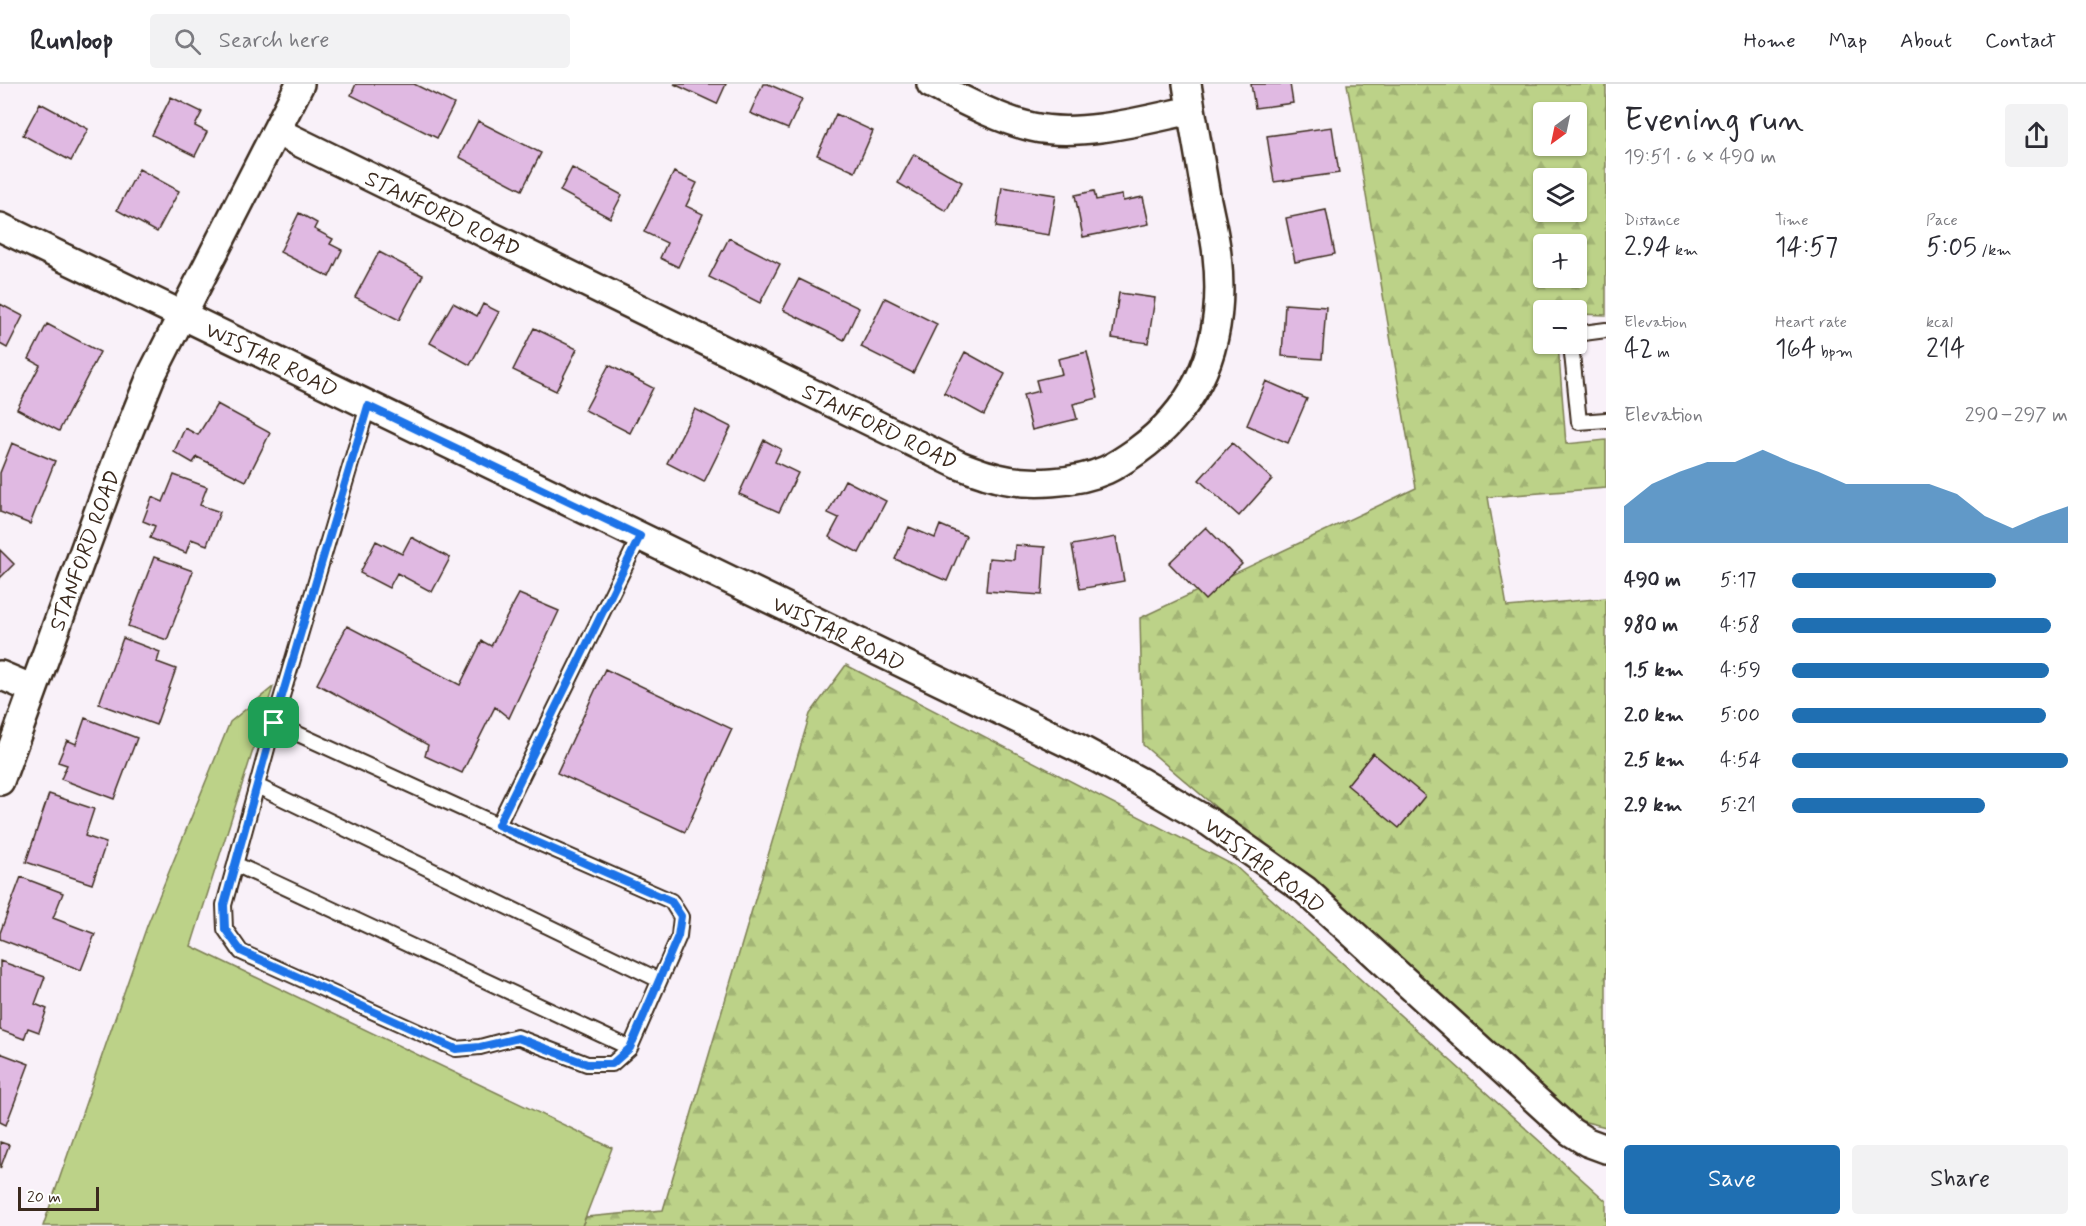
<!DOCTYPE html>
<meta charset="utf-8">
<style>
:root{--surface:#fff;--page:#f2f2f3;--text:#2b2b33;--muted:#7c7c81;--line:#e1e1e2;--accent:#1f6fb2}
body{margin:0;font-family:Mynerve,sans-serif;background:var(--page);color:var(--text);height:100vh;display:flex;flex-direction:column;font-size:22px;white-space:nowrap}
*{box-sizing:border-box;margin:0}
p{font-size:20px;color:var(--muted)}
.icon{flex:none;width:33px;height:33px;fill:none;stroke:currentColor;stroke-width:2;stroke-linecap:round;stroke-linejoin:round}
.map{position:relative;flex:1;overflow:hidden}
.side{display:flex;flex-direction:column;background:var(--surface);width:480px}
.side>*{flex:none}
.needle{width:39px;rotate:213deg}
.buttons{position:absolute;left:1533px;top:18px;display:grid;gap:12px}
.buttons a{display:grid;place-items:center;width:54px;height:54px;border-radius:6px;background:var(--surface);box-shadow:0 2px 4px #0004;font-size:30px}
.scale{position:absolute;left:18px;bottom:15px;width:81px;box-sizing:border-box;padding-left:6px;border:3px solid #3b2a1e;border-top:0;font-size:16px;line-height:21px;white-space:nowrap;color:#3b2a1e;-webkit-text-stroke:4px #fff;paint-order:stroke}
.pin{position:absolute;display:grid;place-items:center;width:51px;height:51px;color:#fff;margin:-26px;border-radius:12px;box-shadow:0 3px 9px #0006}
.round{display:grid;place-items:center;flex:none;width:63px;height:63px;border-radius:6px;background:var(--page)}
.summary{display:flex;align-items:center;justify-content:space-between;height:102px;padding:0 18px}
h1{font-size:33px;font-weight:600;line-height:45px}
.figures{display:grid;grid-template-columns:repeat(3,1fr);gap:9px;height:102px;padding:6px 18px}
.figures div{display:grid;align-content:center}
.figures b{font-size:26px;font-weight:600}
.figures small{font-size:16px;font-weight:400}
.figures p{font-size:16px}
.chart{height:168px;padding:12px 18px}
.chart p{display:flex;justify-content:space-between}
.chart svg{width:100%;height:108px;margin-top:6px;fill:var(--accent);opacity:.7}
.cta{display:flex;gap:12px;margin-top:auto;padding:12px 18px}
.cta a{flex:1;height:69px;border-radius:6px;background:var(--accent);color:#fff;font-size:24px;font-weight:600;line-height:69px;text-align:center}
.cta a+a{background:var(--page);color:var(--text)}
ul{padding:0 18px;list-style:none;font-size:20px}
li{display:grid;grid-template-columns:96px 72px 1fr;align-items:center;height:45px}
li i{height:15px;border-radius:8px;background:var(--accent)}
header{display:flex;align-items:center;gap:36px;box-sizing:border-box;height:84px;padding:0 30px;background:var(--surface);border-bottom:2px solid var(--line)}
header strong{font-size:28px}
nav{display:flex;gap:33px;margin-inline-start:auto;font-size:21px}
.search{width:420px;height:54px;background:var(--page);display:flex;align-items:center;gap:15px;box-sizing:border-box;padding:0 21px;border-radius:6px;color:var(--muted);font-size:22px}
main{display:flex;flex:1;min-height:0}
.map>svg:first-child{display:block}
.green{fill:#bcd288;stroke:#7c7e53;stroke-width:1.5}
.forest{fill:url(#forest-firs);stroke:#7c7e53;stroke-width:1.5;fill-rule:evenodd}
.building{fill:#e0b9e2;stroke:#3b2a1e;stroke-width:1.5}
.lines{fill:none;stroke-linecap:round;stroke-linejoin:round}
.service-casing{stroke:#3b2a1e;stroke-width:18}
.minor-casing{stroke:#3b2a1e;stroke-width:32}
.service{stroke:#fff;stroke-width:14}
.minor{stroke:#fff;stroke-width:27}
.route-casing{stroke:#fff;stroke-width:12}
.route{stroke:#1a73e8;stroke-width:8}
.labels{text-anchor:middle;stroke-width:4.5;stroke-linejoin:round;paint-order:stroke}
.street-label{font-size:22px;fill:#3b2a1e;stroke:#fff}
</style>
<header>
<strong>Runloop</strong>
<div class="search"><svg class="icon" aria-label="search" viewBox="0 0 24 24"><circle cx="10" cy="10" r="6"/><path d="M15 15l6 6"/></svg>Search here</div>
<nav><a>Home</a><a>Map</a><a>About</a><a>Contact</a></nav>
</header>
<main>
<div class="map">
<svg width="1606" height="1142" viewBox="0 0 1606 1142">
<defs>
<pattern id="forest-firs" width="22" height="20" patternUnits="userSpaceOnUse" patternTransform="scale(1.5)"><rect width="22" height="20" fill="#bcd288"/><path d="M5 1l3.5 6h-7zM16 11l3.5 6h-7z" fill="#a2b475"/></pattern>
</defs>
<rect width="100%" height="100%" fill="#f9f1f9"/>
<filter id="ink" filterUnits="userSpaceOnUse"><feTurbulence type="fractalNoise" baseFrequency=".0167" numOctaves="2"/><feDisplacementMap in="SourceGraphic" scale="12" xChannelSelector="R" yChannelSelector="G"/><feConvolveMatrix kernelMatrix="1 2 1 2 8 2 1 2 1" color-interpolation-filters="sRGB"/></filter>
<g filter="url(#ink)">
<path class="green" d="M273,603L191,862L612,1064L582,1142H43L147,842L230,638Z"/>
<path class="forest" d="M1347,0H1606V231L1577,230L1576,226H1544V260H1558L1566,360L1606,356V404L1488,413L1507,523L1606,514V1043L1582,1037L1143,661L1140,534L1416,404ZM1544,28H1576V62H1544ZM1544,94H1576V128H1544ZM1544,160H1576V194H1544Z
M846,581L1235,782L1606,1117V1142H582L586,1133L663,1126L810,630Z"/>
<path class="building" d="M356,0H414L454,20L437,54L351,11Z
M674,0H726L717,20Z
M763,0H768L802,15L788,45L750,29Z
M1251,0H1290L1293,19L1255,24Z
M171,13L202,28L195,42L207,48L195,72L152,51Z
M40,19L88,45L71,77L23,51Z
M836,30L873,47L855,88L817,71Z
M478,37L541,69L522,106L459,73Z
M1332,43L1339,89L1274,98L1267,52Z
M914,70L962,98L946,127L898,99Z
M572,84L622,111L610,134L560,107Z
M139,85L179,107L157,148L117,126Z
M674,88L697,99L686,122L703,130L678,183L660,174L667,159L644,148Z
M1002,103L1056,111L1049,151L996,143Z
M1094,107L1096,116L1122,111L1123,117L1143,113L1149,140L1083,153L1075,111Z
M1326,126L1335,170L1295,178L1286,134Z
M299,129L317,139L314,145L333,155L330,160L342,166L329,193L280,168Z
M729,154L780,180L760,219L709,193Z
M379,168L423,191L399,236L355,213Z
M799,195L859,224L844,256L783,226Z
M1119,209L1155,214L1148,259L1112,254Z
M885,214L937,240L913,289L861,263Z
M453,219L477,232L483,220L499,228L470,281L430,259Z
M0,220L23,232L7,264L0,260Z
M1285,220L1326,223L1322,275L1282,272Z
M47,240L100,268L59,347L17,325L40,281L29,275Z
M534,244L577,265L556,307L513,286Z
M965,268L1005,290L984,331L944,309Z
M1087,268L1098,314L1073,320L1077,335L1032,346L1023,311L1039,307L1036,296L1062,290L1058,275Z
M609,281L653,304L630,349L585,326Z
M1266,297L1307,315L1288,359L1247,341Z
M217,320L270,349L246,397L197,373L193,379L174,368L185,344L198,351Z
M695,325L731,343L704,398L667,379Z
M764,356L781,365L775,378L798,389L779,428L739,410Z
M12,359L55,377L30,440L0,428V389Z
M1232,359L1272,395L1239,432L1199,396Z
M174,391L207,403L200,421L220,428L207,461L191,455L186,469L150,454L155,442L143,437L152,413L163,418Z
M845,396L886,417L859,469L829,453L839,434L828,429Z
M940,441L966,452L947,497L895,475L909,443L935,454Z
M1206,443L1242,480L1205,516L1169,479Z
M411,453L450,474L432,508L397,489L389,504L360,489L376,457L402,470Z
M1116,453L1124,497L1080,505L1072,461Z
M1015,461L1045,463L1042,511L986,507L989,474L1014,476Z
M0,466L14,480L0,494Z
M154,473L193,487L167,556L128,542Z
M519,510L559,527L509,634L495,623L462,689L425,672L428,661L317,600L347,542L460,601L482,557L491,562Z
M123,554L160,568L157,578L176,585L156,641L99,620Z
M605,585L732,645L685,748L557,689Z
M85,634L137,654L114,715L61,695L67,681L58,678L67,656L76,660Z
M1373,669L1425,712L1399,744L1347,701Z
M49,710L94,725L85,752L106,759L92,800L26,778Z
M21,793L63,809L53,834L95,850L81,886L0,855V849Z
M0,877L45,893L35,920L47,925L39,948L28,944L24,955L0,946Z
M0,969L29,980L6,1041L0,1038Z
M0,1058L9,1061L0,1085Z"/>
<g class="lines">
<g class="service-casing">
<path id="service" d="M1576,250L1606,246
M1571,260L1579,338L1606,336
M274,639L498,741L671,817L681,833L679,852L630,964L612,980H587L517,953L480,963L456,965L241,868L225,845L224,821L274,639L368,322
M257,702L659,896
M498,741L640,452
M235,780L630,964"/>
</g>
<g class="minor-casing">
<path id="minor" d="M931,0C961,15 1000,36 1032,43C1079,54 1145,36 1191,26
M276,47L959,381C972,386 985,391 998,394C1029,402 1077,399 1106,386C1117,381 1127,374 1137,367C1204,319 1226,251 1217,171C1215,151 1210,132 1206,112C1200,75 1193,38 1187,0
M0,143L1080,665L1139,697L1209,738L1305,806L1571,1048L1587,1058L1606,1065
M0,591L33,605
M0,697L118,374L152,290L300,0"/>
</g>
<use href="#service" class="service"/>
<use href="#minor" class="minor"/>
</g>
</g>
<g class="lines" filter="url(#ink)">
<g class="route-casing">
<path id="route" d="M368,322L640,452L498,741L671,817L681,832L678,852L630,964L612,980H587L518,954L480,963L456,965L241,867L225,845L224,821L274,639Z"/>
</g>
<use href="#route" class="route"/>
</g>
<g class="labels">
<g class="street-label">
<text transform="translate(443 129) rotate(26)" y="8">STANFORD ROAD</text>
<text transform="translate(272 275) rotate(26)" y="8">WISTAR ROAD</text>
<text transform="translate(880 342) rotate(26)" y="8">STANFORD ROAD</text>
<text transform="translate(84 466) rotate(-70)" y="8">STANFORD ROAD</text>
<text transform="translate(839 549) rotate(26)" y="8">WISTAR ROAD</text>
<text transform="translate(1265 781) rotate(37)" y="8">WISTAR ROAD</text>
</g>
</g>
</svg>
<div class="buttons">
<a><svg class="needle" viewBox="-14 -14 28 28"><path d="M0-13l5 13h-10z" fill="#e53935"/><path d="M0 13l5-13h-10z" fill="#7c7c81"/></svg></a>
<a><svg class="icon" aria-label="layers" viewBox="0 0 24 24"><path d="M12 4l9 5-9 5-9-5zM3 14l9 5 9-5"/></svg></a>
<a>+</a>
<a>−</a>
</div>
<div class="scale">20 m</div>
<div class="pin" style="left:274px;top:639px;background:#1e9e55"><svg class="icon" aria-label="arrive" viewBox="0 0 24 24"><path d="M6 21V4h12l-3 4 3 4H6"/></svg></div>
</div>
<section class="side">
<div class="summary"><div><h1>Evening run</h1><p>19:51 · 6 × 490 m</p></div><a class="round"><svg class="icon" aria-label="share" viewBox="0 0 24 24"><path d="M12 15V3M7 8l5-5 5 5M5 13v7h14v-7"/></svg></a></div>
<div class="figures">
<div><p>Distance</p><b>2.94<small> km</small></b></div>
<div><p>Time</p><b>14:57</b></div>
<div><p>Pace</p><b>5:05<small> /km</small></b></div>
</div>
<div class="figures">
<div><p>Elevation</p><b>42<small> m</small></b></div>
<div><p>Heart rate</p><b>164<small> bpm</small></b></div>
<div><p>kcal</p><b>214</b></div>
</div>
<div class="chart"><p><span>Elevation</span>290–297 m</p>
<svg viewBox="0 0 160 44" preserveAspectRatio="none"><path d="M0 44V29L10 20L20 15L30 11L40 11L50 6L60 11L70 15L80 20L90 20L100 20L110 20L120 24L130 33L140 38L150 33L160 29V44z"/></svg>
</div>
<ul>
<li><b>490 m</b>5:17<i style="width:74%"></i></li>
<li><b>980 m</b>4:58<i style="width:94%"></i></li>
<li><b>1.5 km</b>4:59<i style="width:93%"></i></li>
<li><b>2.0 km</b>5:00<i style="width:92%"></i></li>
<li><b>2.5 km</b>4:54<i style="width:100%"></i></li>
<li><b>2.9 km</b>5:21<i style="width:70%"></i></li>
</ul>
<div class="cta"><a>Save</a><a>Share</a></div>
</section>
</main>
